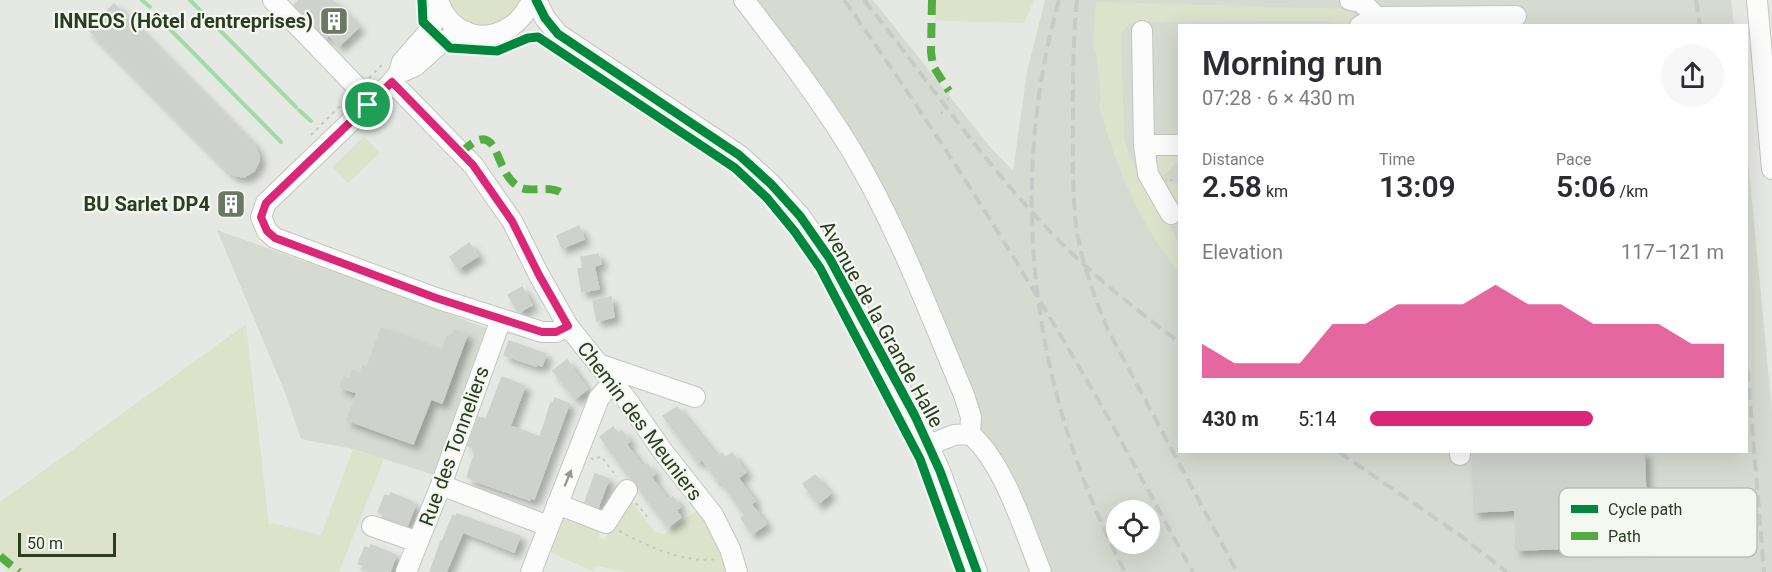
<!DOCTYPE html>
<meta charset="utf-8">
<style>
:root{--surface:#fff;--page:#f7f7f7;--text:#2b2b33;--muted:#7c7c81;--accent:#db2777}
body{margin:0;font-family:Roboto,sans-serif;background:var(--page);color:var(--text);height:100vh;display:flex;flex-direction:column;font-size:22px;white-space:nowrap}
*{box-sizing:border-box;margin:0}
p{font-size:20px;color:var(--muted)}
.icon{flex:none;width:33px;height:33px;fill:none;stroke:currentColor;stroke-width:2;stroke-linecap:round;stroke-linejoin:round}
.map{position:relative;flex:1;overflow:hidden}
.panel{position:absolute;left:1178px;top:24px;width:570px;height:429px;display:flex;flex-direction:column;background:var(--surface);border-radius:0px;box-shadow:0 6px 24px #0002}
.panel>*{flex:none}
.buttons{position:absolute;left:1106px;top:500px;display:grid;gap:12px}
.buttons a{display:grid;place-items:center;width:54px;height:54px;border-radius:50%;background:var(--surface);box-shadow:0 6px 24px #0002;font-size:30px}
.scale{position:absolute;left:18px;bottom:15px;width:98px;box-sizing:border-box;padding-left:6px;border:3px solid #293d20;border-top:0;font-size:16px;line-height:21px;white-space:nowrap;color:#293d20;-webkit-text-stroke:4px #f5f8f1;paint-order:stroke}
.pin{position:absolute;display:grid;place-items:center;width:51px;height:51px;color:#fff;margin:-26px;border:3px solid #fff;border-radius:50%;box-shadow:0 2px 6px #0007}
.round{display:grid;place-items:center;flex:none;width:63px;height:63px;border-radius:32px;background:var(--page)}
.summary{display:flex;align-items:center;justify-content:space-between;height:102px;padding:0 24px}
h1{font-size:33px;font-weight:600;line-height:45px}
.figures{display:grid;grid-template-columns:repeat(3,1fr);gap:9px;height:102px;padding:6px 24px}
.figures div{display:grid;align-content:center}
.figures b{font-size:30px;font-weight:600}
.figures small{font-size:16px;font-weight:400}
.figures p{font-size:16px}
.chart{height:168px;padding:12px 24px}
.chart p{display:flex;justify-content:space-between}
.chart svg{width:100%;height:108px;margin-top:6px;fill:var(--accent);opacity:.7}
ul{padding:0 24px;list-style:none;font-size:20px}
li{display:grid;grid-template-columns:96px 72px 1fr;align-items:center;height:45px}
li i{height:15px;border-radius:8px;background:var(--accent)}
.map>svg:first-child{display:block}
.built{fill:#d6dbd1;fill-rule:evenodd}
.green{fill:#dde3cb}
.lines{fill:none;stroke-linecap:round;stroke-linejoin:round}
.stream{stroke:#a2daa8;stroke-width:4}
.building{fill:#cfd2cc;stroke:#cfd2cc;stroke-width:1.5;filter:url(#shadow)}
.minor-casing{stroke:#c3c6c0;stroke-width:22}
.path{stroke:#c4cac0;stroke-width:2;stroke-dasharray:3 4.5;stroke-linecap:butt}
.minor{stroke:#fbfcfb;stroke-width:20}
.rail{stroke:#c7cac6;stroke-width:4;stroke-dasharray:12 6;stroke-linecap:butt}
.quiet{stroke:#53ad43;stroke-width:8;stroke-dasharray:15 8;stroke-linecap:butt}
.cycleway-casing{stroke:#f5f8f1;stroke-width:13}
.cycleway{stroke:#00873e;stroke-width:9}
.oneway{fill:#929c8e}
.route-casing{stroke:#fff;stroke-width:12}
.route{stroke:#db2777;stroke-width:8}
.labels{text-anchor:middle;stroke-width:4.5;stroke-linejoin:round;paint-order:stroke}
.poi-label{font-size:20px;font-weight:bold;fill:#293d20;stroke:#f5f8f1;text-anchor:end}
.street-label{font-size:20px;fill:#293d20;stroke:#f5f8f1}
.key{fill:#f5f8f1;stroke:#b8c0b2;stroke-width:1.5}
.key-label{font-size:16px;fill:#293d20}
</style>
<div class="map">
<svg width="1772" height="572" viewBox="0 0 1772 572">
<defs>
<filter id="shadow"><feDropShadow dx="5.5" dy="5.5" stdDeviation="3" flood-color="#0004"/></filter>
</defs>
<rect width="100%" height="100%" fill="#e6e9e3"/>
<path class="built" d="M735,0H873L991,148L1013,171L1027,71L1045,0H1731L1734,25L1179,26V452H1746V138L1772,410V572H1032L890,230L840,145ZM1116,510H1149V543H1116Z
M217,230L374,286L486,328L434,475L353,449L301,439L286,395Z"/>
<path class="green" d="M449,0H525L522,7L493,27L475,26L467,22L453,10Z
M935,0H1034L1024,23L935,21Z
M1096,2L1354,9V18L1346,25L1325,21L1138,22C1129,23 1124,27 1121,36L1124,139L1132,162L1179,243V273C1137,218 1118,171 1099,106L1101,99L1096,53L1093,45Z
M364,136L380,153L348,183L332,167Z
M1164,155H1179V160L1164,175H1161L1155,162L1156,158Z
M1165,182L1179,183L1178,203H1176Z
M246,324L269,524L272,523L321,535L353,449L384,459L339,572H10L0,564V502Z
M631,500L655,532L664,534L696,511L708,524L729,572H624L597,566L592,571L545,550L558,510L600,530L599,538L605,540L616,512Z"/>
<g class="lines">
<path class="stream" d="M142,0L150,7
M190,0L296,107
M157,16L281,142
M299,110L311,121"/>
</g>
<path class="building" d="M299,0H332L359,27L339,46L329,35L326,38L294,5Z
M114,4L254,145L259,156V161L254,171L244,177L233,175L228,171L88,29Z
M579,226L584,239L562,248L557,236Z
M469,243L478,256L458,269L450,257Z
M598,254L601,264L594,266L599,289L582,292L578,269L583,268L581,257Z
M522,287L532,305L519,312L508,295Z
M611,297L614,317L597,321L593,301Z
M381,328L442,351L447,336L453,334L454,330L467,335L442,403L431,399L413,444L347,420L357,393L340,387L344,377L349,379L353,370L360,373L363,366L367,368Z
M509,341L546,354L542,366L537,364L536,366L504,355Z
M567,360L587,389L575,399L553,371Z
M502,377L525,386L510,426L540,437L551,403H553L555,398L569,404L534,499L531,497L530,500L472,480V479L467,477L476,449L468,446L478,417L486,419Z
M677,407L717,457L722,453L725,458L732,453L746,472L738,478L755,501L751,504L766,524L752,534L741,518L745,515L720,480L718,481L702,459L698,462L663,416Z
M613,427L618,434L622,431L630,441L626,444L643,467L647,464L655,474L651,477L663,493L668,500L673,497L680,507L676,510L681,517L668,527L639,489L637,484L631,479L600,437Z
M1472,452H1644L1648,546L1516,550L1515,510L1474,512Z
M595,474L609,479L598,507L585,502Z
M815,475L830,494L818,504L803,484Z
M391,493L413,502L412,505L415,506L407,526L382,517L383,514L378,512L385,495L389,497Z
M457,514L520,536L514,552L463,532L446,572H430L441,541L442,542L453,515L456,517Z
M371,545L396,555L390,572H370L362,569L364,565L358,564L365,547L370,549Z"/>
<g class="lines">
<g class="minor-casing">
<path id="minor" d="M273,0L358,88L368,105
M438,0C454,49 512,46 532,0
M536,0L545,18L558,34L739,155L771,184L800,216L830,259L915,416L940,471L977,572
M744,0C781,48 818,96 850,148C897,226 929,312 964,395L971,417L970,434
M1350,0L1361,2L1377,17
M1757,0L1772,169
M440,6L430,30L402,62L399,73L392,82L473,165L512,221L539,275L568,326L627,400L664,453L713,515L730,549L737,572
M1360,26L1377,17L1516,16
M1142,31L1144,145H1179
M404,71L415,66L443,41L465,31
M392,82L266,203L261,217L267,231L275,238L436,298L542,332H556L568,326
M1144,145L1148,174L1171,214
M598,364L695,397
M929,445L954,435L970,434C1004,463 1024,530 1041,572
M1460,452V455
M441,485L548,526
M557,504L606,523L627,490
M372,526L418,542
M406,572L441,485L501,319
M531,572L599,398L613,382"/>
</g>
<path class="path" d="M369,78L384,63
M941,114L947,105L949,91
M311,135L347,99
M1170,180H1179
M591,458L594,460L601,456L617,477
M636,503L649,519
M619,531C645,545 685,564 715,559"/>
<use href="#minor" class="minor"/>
<path class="rail" d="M844,0C932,124 1013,253 1089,384C1125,446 1158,510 1193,572
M864,0C924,75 978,155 1044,225C1085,269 1131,306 1179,342
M1059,0C1005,193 1033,395 1125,572
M1077,0C1073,38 1073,76 1073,115C1073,151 1072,188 1076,225C1081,261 1094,296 1108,330L1237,572
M1696,0L1700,26
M1746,352L1764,572
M1339,452L1457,533L1507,572"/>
<path class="quiet" d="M932,0L931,52L933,66L949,91
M461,153C501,113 492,172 519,187C532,193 548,185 560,192
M0,556L19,572"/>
<g class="cycleway-casing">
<path id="cycleway" d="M422,0L423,22L450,48L497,51L528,38L538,37L735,168L767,198L795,232L820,268L920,459L961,572
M536,0L545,18L558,34L739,155L771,184L800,216L830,259L915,416L940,471L977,572"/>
</g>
<use href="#cycleway" class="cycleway"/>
</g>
<defs><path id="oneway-solid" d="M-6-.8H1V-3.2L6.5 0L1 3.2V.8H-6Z" transform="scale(1.5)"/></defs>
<use class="oneway" href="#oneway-solid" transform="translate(568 478) rotate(-68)"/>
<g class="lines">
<g class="route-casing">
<path id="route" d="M392,82L473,165L512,221L539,275L568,326L556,332H542L436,298L275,238L267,231L261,217L266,203Z"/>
</g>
<use href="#route" class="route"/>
</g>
<defs>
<g id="building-square" transform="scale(1.5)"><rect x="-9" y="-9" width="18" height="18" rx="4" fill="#6b7964" stroke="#f5f8f1"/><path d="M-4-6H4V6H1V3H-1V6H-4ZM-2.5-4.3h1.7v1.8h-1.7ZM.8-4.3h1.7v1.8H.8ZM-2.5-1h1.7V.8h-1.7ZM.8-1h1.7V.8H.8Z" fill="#fff"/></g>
</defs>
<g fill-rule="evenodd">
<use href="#building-square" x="334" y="21"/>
<use href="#building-square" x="231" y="204"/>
</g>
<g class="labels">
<g class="poi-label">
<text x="313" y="28">INNEOS (Hôtel d'entreprises)</text>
<text x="210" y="211">BU Sarlet DP4</text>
</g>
<g class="street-label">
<text transform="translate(882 324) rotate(61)" y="7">Avenue de la Grande Halle</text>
<text transform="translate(640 421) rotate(53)" y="7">Chemin des Meuniers</text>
<text transform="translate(454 446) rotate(-70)" y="7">Rue des Tonneliers</text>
</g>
</g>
<rect x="1559" y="488" width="198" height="69" rx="9" class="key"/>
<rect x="1571" y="505" width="27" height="8" fill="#00873e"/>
<rect x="1571" y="532" width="27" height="8" fill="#53ad43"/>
<g class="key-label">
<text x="1608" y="515">Cycle path</text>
<text x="1608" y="542">Path</text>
</g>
</svg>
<div class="buttons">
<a><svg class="icon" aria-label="locate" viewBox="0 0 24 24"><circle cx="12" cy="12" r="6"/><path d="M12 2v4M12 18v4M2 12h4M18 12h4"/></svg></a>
</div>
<div class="scale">50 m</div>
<div class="pin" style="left:368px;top:105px;background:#1e9e55"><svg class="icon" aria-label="arrive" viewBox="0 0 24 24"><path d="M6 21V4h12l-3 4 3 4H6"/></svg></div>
<section class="panel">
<div class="summary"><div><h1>Morning run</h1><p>07:28 · 6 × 430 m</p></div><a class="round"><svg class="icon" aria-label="share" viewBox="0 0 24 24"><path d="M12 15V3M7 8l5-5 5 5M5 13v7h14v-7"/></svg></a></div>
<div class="figures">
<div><p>Distance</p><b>2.58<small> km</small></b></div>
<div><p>Time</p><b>13:09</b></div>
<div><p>Pace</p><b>5:06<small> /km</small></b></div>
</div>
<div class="chart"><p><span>Elevation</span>117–121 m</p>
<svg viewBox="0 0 160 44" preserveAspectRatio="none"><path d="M0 44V30L10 38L20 38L30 38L40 22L50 22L60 14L70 14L80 14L90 6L100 14L110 14L120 22L130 22L140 22L150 30L160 30V44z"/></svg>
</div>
<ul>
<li><b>430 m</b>5:14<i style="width:63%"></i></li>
</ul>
</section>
</div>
